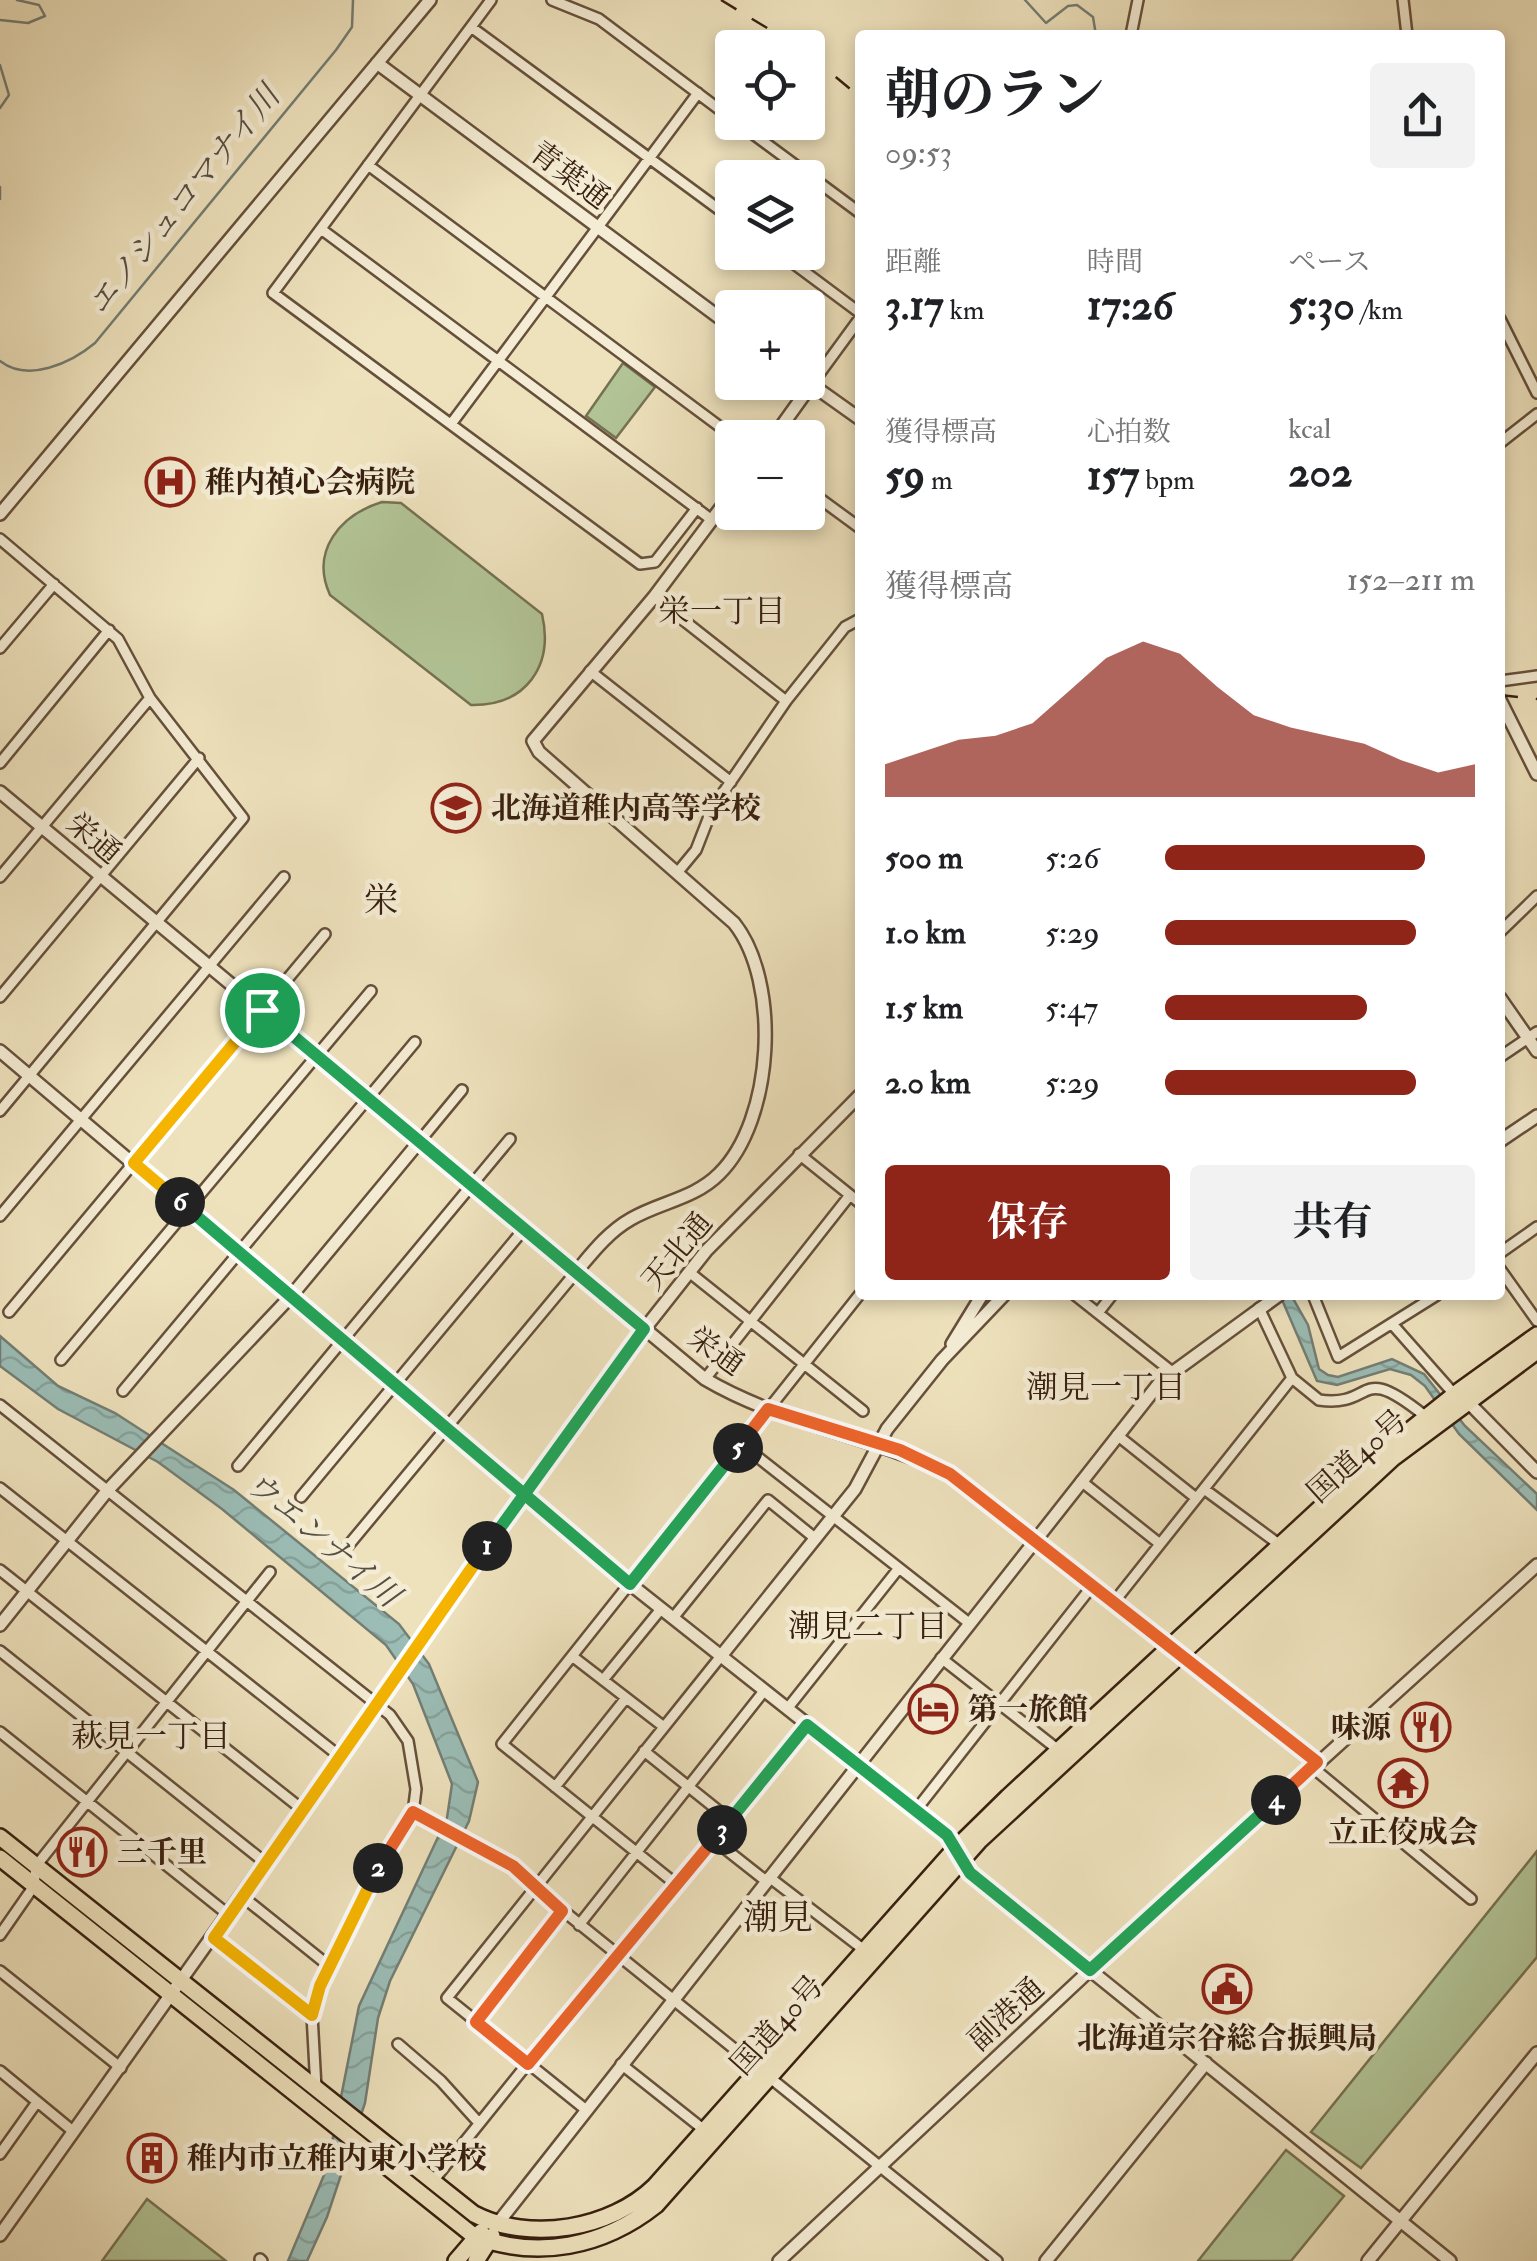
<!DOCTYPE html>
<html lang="ja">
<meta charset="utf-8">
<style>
:root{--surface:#fff;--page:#f2f2f2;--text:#202124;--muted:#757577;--accent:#8f2418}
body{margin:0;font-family:"IM FELL Double Pica","Noto Serif JP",serif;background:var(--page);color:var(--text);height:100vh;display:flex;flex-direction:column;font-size:38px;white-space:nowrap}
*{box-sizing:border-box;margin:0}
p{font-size:32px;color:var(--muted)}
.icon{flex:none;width:55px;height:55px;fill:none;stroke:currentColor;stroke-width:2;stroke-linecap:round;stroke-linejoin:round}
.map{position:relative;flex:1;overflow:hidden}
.side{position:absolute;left:855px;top:30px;width:650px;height:1270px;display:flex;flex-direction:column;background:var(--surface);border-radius:10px;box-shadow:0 5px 15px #0003}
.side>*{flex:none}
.fabs{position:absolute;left:715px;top:30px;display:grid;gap:20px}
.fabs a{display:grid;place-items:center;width:110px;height:110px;border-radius:10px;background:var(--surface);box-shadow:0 5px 15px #0003;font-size:50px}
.pin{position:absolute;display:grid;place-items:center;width:85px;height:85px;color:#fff;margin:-42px;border:5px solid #fff;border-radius:50%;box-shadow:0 2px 10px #0007}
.km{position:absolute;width:50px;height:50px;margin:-25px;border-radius:50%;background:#222;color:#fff;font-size:28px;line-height:50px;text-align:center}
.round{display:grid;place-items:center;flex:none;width:105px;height:105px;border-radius:10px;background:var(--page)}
.summary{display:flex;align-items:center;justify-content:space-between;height:170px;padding:0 30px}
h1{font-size:55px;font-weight:700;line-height:75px}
.stats{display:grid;grid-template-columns:repeat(3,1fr);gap:15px;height:170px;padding:10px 30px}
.stats div{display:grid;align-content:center}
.stats b{font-size:42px;font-weight:700}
.stats small{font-size:28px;font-weight:400}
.stats p{font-size:28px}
.chart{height:280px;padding:20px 30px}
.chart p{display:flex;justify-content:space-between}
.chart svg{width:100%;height:180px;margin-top:10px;fill:var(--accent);opacity:.7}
.primary-button{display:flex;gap:20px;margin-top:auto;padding:20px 30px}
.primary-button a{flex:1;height:115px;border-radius:10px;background:var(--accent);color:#fff;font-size:40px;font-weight:700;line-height:115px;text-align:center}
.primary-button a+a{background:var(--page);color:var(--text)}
ul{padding:0 30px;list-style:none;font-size:32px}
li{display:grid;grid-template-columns:160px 120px 1fr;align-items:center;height:75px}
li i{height:25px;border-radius:12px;background:var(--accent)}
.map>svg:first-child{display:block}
.green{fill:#b2c496;stroke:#757253;stroke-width:2.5}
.water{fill:url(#water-waves);stroke:#737e74;stroke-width:2.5}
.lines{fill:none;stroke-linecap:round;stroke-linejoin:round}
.stream{stroke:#737e74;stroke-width:2.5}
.minor-casing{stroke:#66503b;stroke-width:14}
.tertiary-casing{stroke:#66503b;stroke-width:16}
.trunk-casing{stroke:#382010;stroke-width:20}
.minor{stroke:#f4ecd4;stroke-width:9}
.tertiary{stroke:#f4ecd4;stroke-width:11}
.trunk{stroke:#eee2bd;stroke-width:15}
.rail{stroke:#382010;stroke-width:2.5;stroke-dasharray:18 18;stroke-linecap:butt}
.split-1-casing{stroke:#fff;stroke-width:20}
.split-2-casing{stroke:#fff;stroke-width:20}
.split-3-casing{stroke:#fff;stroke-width:20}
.split-4-casing{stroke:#fff;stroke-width:20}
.split-5-casing{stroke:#fff;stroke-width:20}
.split-6-casing{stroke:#fff;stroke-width:20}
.split-7-casing{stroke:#fff;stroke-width:20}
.split-1{stroke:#22a559;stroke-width:12}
.split-2{stroke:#f5b400;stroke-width:12}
.split-3{stroke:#f0652b;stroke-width:12}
.split-4{stroke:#22a559;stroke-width:12}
.split-5{stroke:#f0652b;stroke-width:12}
.split-6{stroke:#22a559;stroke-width:12}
.split-7{stroke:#f5b400;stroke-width:12}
.labels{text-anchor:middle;stroke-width:9;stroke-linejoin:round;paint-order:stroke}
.street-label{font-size:30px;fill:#382010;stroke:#f4ecd4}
.poi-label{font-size:30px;font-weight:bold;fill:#382010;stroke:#f4ecd4;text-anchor:start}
.water-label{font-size:32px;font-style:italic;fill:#564f42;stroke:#f4ecd4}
.neighbourhood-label{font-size:32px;fill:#382010;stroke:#f4ecd4}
.quarter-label{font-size:35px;fill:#382010;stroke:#f4ecd4}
</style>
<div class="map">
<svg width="1537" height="2261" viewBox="0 0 1537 2261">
<defs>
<pattern id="water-waves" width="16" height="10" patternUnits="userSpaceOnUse" patternTransform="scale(2.5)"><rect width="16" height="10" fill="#9bbdb6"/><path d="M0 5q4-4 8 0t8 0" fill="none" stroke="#86a29b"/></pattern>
</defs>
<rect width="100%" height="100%" fill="#eee2bd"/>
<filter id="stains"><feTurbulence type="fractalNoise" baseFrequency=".002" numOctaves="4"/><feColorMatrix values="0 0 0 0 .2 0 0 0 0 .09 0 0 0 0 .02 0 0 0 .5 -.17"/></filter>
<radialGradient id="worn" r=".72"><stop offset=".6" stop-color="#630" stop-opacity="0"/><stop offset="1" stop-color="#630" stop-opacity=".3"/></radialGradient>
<path class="green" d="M623,363L655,387L616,438L586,416Z
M382,502L401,503L542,614C554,666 526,706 471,705L330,595C310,551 340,515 382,502Z
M1537,1851V1957L1361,2168L1311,2132Z
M1286,2150L1344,2196L1291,2261H1198Z
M147,2199L226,2261H102Z"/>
<path class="water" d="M1280,1295H1291L1308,1325L1319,1369L1328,1375L1338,1377L1392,1359L1424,1374L1465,1426L1537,1494V1510L1459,1434L1425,1386L1411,1375L1390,1369L1337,1385L1317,1381Z
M0,1336L58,1386L115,1413L234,1490L399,1624L429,1664L478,1782L469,1821L390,1981L378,2018L365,2103L327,2217L307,2261H288L327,2168L359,2006L447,1818L452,1784L413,1684L386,1645L222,1509L158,1462L58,1409L0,1366Z"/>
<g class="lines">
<path class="stream" d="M1025,0L1046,23L1068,6L1077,5L1093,17L1096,35
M0,20L28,23L45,16L39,5L17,0
M0,65L9,95L0,108
M0,187V199
M0,361C28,383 71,363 95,343L336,50L352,27L353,0"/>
<g class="minor-casing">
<path id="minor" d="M491,0L273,293L640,564L655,562L697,508
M552,0L599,19L732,119
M1403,0L1407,35
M471,27L732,219
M1131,35L1138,0
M737,122L860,213
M368,165L735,438
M321,229L712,520
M778,252L860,313
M1500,319L1537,393
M811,385L860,318
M451,424L698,93
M1500,443L1537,414
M808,490L860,528
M0,539L118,639L150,698L243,818L0,1111
M654,597L786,701
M0,648L54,584
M590,671L731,782
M1500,681L1537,676
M0,763L109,630
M677,873L696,850L712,809L786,701L845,627L860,619
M0,877L150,698
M1500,932L1537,896
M0,997L199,758
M1500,1057L1537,1032
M419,1142L462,1090
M799,1154L860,1203
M0,1216L284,877
M1500,1253L1537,1227
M1500,1269L1537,1321
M689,1272L863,1411
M1075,1295L1171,1371
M1313,1295L1338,1357L1437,1295
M1259,1308L1292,1378L1319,1400C1377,1408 1355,1360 1425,1416
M9,1312L325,934
M1098,1313L1112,1295
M1393,1325L1454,1394
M61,1360L371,991
M705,1379L850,1195
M123,1391L415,1042
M0,1405L390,1715L408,1741L416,1789L413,1813L388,1848L320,1986L312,2015L316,2088
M1117,1435L1196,1498
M741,1444L969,1623
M238,1466L510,1139
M1081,1481L1160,1544
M0,1488L338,1755
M1204,1489L1280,1545
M301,1497L524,1229
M347,1547L576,1272
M0,1570L303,1810
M1114,1602L1292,1378
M673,1618L768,1500L816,1539
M0,1651L267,1864
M572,1656L664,1727
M941,1658L1061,1752
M603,1680L661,1609
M787,1709L899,1568
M0,1732L230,1916
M644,1751L730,1820
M1312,1767L1471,1899
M555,1787L626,1698
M916,1810L1093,1585
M413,1813L513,1866L537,1885
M714,1840L766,1881
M769,1877L868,1953
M677,1885L502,1744L860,1294
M535,1888L997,2261
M243,1897L329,1966
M579,1925L764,1691
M0,1935L34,1886L36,1866L270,1572
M214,1938L312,2015
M618,1957L807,1725
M0,1971L121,2068
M476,2022L562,1911
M398,2044L441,2081L479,2123
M621,2064L708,2133
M0,2071L74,2132
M585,2109L447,1998L721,1656
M0,2154L37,2102
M433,2181L615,1955
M260,2259L262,2261"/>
</g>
<g class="tertiary-casing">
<path id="tertiary" d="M377,63L732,327
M808,382L860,419
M773,438L811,385
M0,514L430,0
M1500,700L1537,774
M0,792L705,1379C781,1424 872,1436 950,1474L1317,1763
M1500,998L1537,1051
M0,1051L630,1584L947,1835L970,1873L1450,2261
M1500,1141L1537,1116
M576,1272C592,1253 608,1232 631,1219C660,1202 694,1199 719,1174C774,1120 781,982 734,923L539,752L533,741L654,597L732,493
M952,1344L982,1295
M1464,1398L1537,1472
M0,1625L107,1491L292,1295L419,1142
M721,1656L855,1489L887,1429L942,1360L1004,1295
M498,2223L1161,1381L1279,1295
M0,2235L635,1341L706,1251L860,1095
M779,2261L1090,1970L1537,1565
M1046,2261L1206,2063
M1368,2261L1537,2053"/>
</g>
<g class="trunk-casing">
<path id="trunk" d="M0,1837L474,2214C530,2243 611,2229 655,2186L954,1850L1008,1797L1370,1462L1459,1391L1537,1335
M0,1858L474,2236C538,2260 603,2247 656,2205L979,1841L1393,1458L1537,1351
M456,2261L481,2232
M476,2261L492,2236"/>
</g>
<use href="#minor" class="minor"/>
<use href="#tertiary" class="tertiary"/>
<use href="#trunk" class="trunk"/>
<path class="rail" d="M721,0L800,48
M808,54L860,97
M1500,695L1537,699"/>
</g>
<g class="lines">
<g class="split-1-casing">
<path id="split-1" d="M262,1010L644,1329L487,1546"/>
</g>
<g class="split-2-casing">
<path id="split-2" d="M378,1868L320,1986L312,2015L214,1938L487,1546"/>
</g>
<g class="split-3-casing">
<path id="split-3" d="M378,1868L413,1812L513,1866L562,1911L476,2022L528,2064L722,1830"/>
</g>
<g class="split-4-casing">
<path id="split-4" d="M722,1830L807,1725L947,1835L970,1873L1090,1970L1276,1800"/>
</g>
<g class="split-5-casing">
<path id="split-5" d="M738,1448L768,1409L900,1450L950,1474L1317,1762L1276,1800"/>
</g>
<g class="split-6-casing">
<path id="split-6" d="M180,1202L630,1584L738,1448"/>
</g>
<g class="split-7-casing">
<path id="split-7" d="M180,1202L134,1163L262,1010"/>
</g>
<use href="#split-1" class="split-1"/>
<use href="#split-2" class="split-2"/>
<use href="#split-3" class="split-3"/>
<use href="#split-4" class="split-4"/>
<use href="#split-5" class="split-5"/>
<use href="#split-6" class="split-6"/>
<use href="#split-7" class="split-7"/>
</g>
<defs>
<g id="hospital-ring" transform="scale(2.5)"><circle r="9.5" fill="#f4ecd4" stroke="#8f2418" stroke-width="1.5"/><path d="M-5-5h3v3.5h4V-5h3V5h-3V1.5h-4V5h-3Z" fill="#8f2418"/></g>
<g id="school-ring" transform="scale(2.5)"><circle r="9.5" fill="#f4ecd4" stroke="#8f2418" stroke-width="1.5"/><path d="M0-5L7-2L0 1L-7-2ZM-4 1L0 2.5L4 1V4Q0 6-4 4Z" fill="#8f2418"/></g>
<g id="hotel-ring" transform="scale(2.5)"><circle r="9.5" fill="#f4ecd4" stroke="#8f2418" stroke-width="1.5"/><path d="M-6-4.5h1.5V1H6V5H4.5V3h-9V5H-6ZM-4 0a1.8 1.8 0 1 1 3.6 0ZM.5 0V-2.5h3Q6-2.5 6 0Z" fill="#8f2418"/></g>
<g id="restaurant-ring" transform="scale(2.5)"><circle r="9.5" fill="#f4ecd4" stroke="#8f2418" stroke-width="1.5"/><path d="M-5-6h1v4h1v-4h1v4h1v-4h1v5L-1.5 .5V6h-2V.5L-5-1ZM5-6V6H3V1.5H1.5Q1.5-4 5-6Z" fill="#8f2418"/></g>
<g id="temple-ring" transform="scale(2.5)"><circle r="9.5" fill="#f4ecd4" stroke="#8f2418" stroke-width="1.5"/><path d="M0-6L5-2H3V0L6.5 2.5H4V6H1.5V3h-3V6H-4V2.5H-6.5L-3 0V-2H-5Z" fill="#8f2418"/></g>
<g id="civic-ring" transform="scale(2.5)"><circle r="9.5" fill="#f4ecd4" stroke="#8f2418" stroke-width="1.5"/><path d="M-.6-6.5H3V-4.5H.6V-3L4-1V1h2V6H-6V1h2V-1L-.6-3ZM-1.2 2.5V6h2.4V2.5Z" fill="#8f2418"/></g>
<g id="building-ring" transform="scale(2.5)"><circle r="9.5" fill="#f4ecd4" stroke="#8f2418" stroke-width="1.5"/><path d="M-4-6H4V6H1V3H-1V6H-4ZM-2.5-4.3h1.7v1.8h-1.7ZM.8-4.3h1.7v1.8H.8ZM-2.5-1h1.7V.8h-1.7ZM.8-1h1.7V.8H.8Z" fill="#8f2418"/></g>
</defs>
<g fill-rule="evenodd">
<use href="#hospital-ring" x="170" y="482"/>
<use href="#school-ring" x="456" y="808"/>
<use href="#hotel-ring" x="933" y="1709"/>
<use href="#restaurant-ring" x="1426" y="1727"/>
<use href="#temple-ring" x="1403" y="1783"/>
<use href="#restaurant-ring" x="82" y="1852"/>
<use href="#civic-ring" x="1227" y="1989"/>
<use href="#building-ring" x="152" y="2158"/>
</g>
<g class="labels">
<g class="street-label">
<text transform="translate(570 175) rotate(37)" y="10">青葉通</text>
<text transform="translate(94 838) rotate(40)" y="10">栄通</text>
<text transform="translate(677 1251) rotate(-50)" y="10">天北通</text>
<text transform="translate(716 1351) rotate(35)" y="10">栄通</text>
<text transform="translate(1357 1456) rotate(-42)" y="10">国道40号</text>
<text transform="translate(1006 2014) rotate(-43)" y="10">副港通</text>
<text transform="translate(777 2025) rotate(-48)" y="10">国道40号</text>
</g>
<g class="poi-label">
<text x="205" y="492">稚内禎心会病院</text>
<text x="491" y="818">北海道稚内高等学校</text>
<text x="968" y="1719">第一旅館</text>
<text x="1391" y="1737" text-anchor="end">味源</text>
<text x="1403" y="1842" text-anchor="middle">立正佼成会</text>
<text x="117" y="1862">三千里</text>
<text x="1227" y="2048" text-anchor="middle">北海道宗谷総合振興局</text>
<text x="187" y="2168">稚内市立稚内東小学校</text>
</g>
<g class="water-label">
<text transform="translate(183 200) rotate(-51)" y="11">エノシュコマナイ川</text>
<text transform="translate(323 1539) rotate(40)" y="11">ウエンナイ川</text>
</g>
<g class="neighbourhood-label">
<text x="722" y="622">栄一丁目</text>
<text x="1106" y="1398">潮見一丁目</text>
<text x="868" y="1637">潮見二丁目</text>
<text x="151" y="1747">萩見一丁目</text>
</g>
<g class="quarter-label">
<text x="381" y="912">栄</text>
<text x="778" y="1929">潮見</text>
</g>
</g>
<rect width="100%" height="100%" filter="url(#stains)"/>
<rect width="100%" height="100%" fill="url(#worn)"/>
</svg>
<div class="fabs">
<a><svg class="icon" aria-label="locate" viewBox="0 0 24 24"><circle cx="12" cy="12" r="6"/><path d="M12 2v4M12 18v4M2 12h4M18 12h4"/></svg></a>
<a><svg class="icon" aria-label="layers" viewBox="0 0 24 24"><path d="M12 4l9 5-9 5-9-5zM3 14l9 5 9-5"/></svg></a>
<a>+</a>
<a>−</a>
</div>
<div class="pin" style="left:262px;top:1010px;background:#1e9e55"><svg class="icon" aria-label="arrive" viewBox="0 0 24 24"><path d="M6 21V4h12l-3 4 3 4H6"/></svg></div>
<b class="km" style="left:487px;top:1546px">1</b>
<b class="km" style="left:378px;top:1868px">2</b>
<b class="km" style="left:722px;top:1830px">3</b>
<b class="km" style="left:1276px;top:1800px">4</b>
<b class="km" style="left:738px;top:1448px">5</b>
<b class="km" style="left:180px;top:1202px">6</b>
<section class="side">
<div class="summary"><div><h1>朝のラン</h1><p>09:53</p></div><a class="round"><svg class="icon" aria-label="share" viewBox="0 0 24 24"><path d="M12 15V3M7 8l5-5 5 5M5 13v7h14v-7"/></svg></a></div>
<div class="stats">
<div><p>距離</p><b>3.17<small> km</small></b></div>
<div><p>時間</p><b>17:26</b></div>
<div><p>ペース</p><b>5:30<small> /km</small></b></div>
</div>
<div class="stats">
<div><p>獲得標高</p><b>59<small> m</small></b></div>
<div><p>心拍数</p><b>157<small> bpm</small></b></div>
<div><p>kcal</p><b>202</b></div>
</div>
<div class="chart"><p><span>獲得標高</span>152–211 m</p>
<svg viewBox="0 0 160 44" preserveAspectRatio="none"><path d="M0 44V36L10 33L20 30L30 29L40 26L50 18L60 10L70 6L80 9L90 17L100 24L110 27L120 29L130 31L140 35L150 38L160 36V44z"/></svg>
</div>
<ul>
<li><b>500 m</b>5:26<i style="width:84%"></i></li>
<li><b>1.0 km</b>5:29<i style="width:81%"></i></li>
<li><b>1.5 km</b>5:47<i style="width:65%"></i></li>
<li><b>2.0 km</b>5:29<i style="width:81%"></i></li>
</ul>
<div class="primary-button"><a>保存</a><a>共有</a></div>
</section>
</div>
